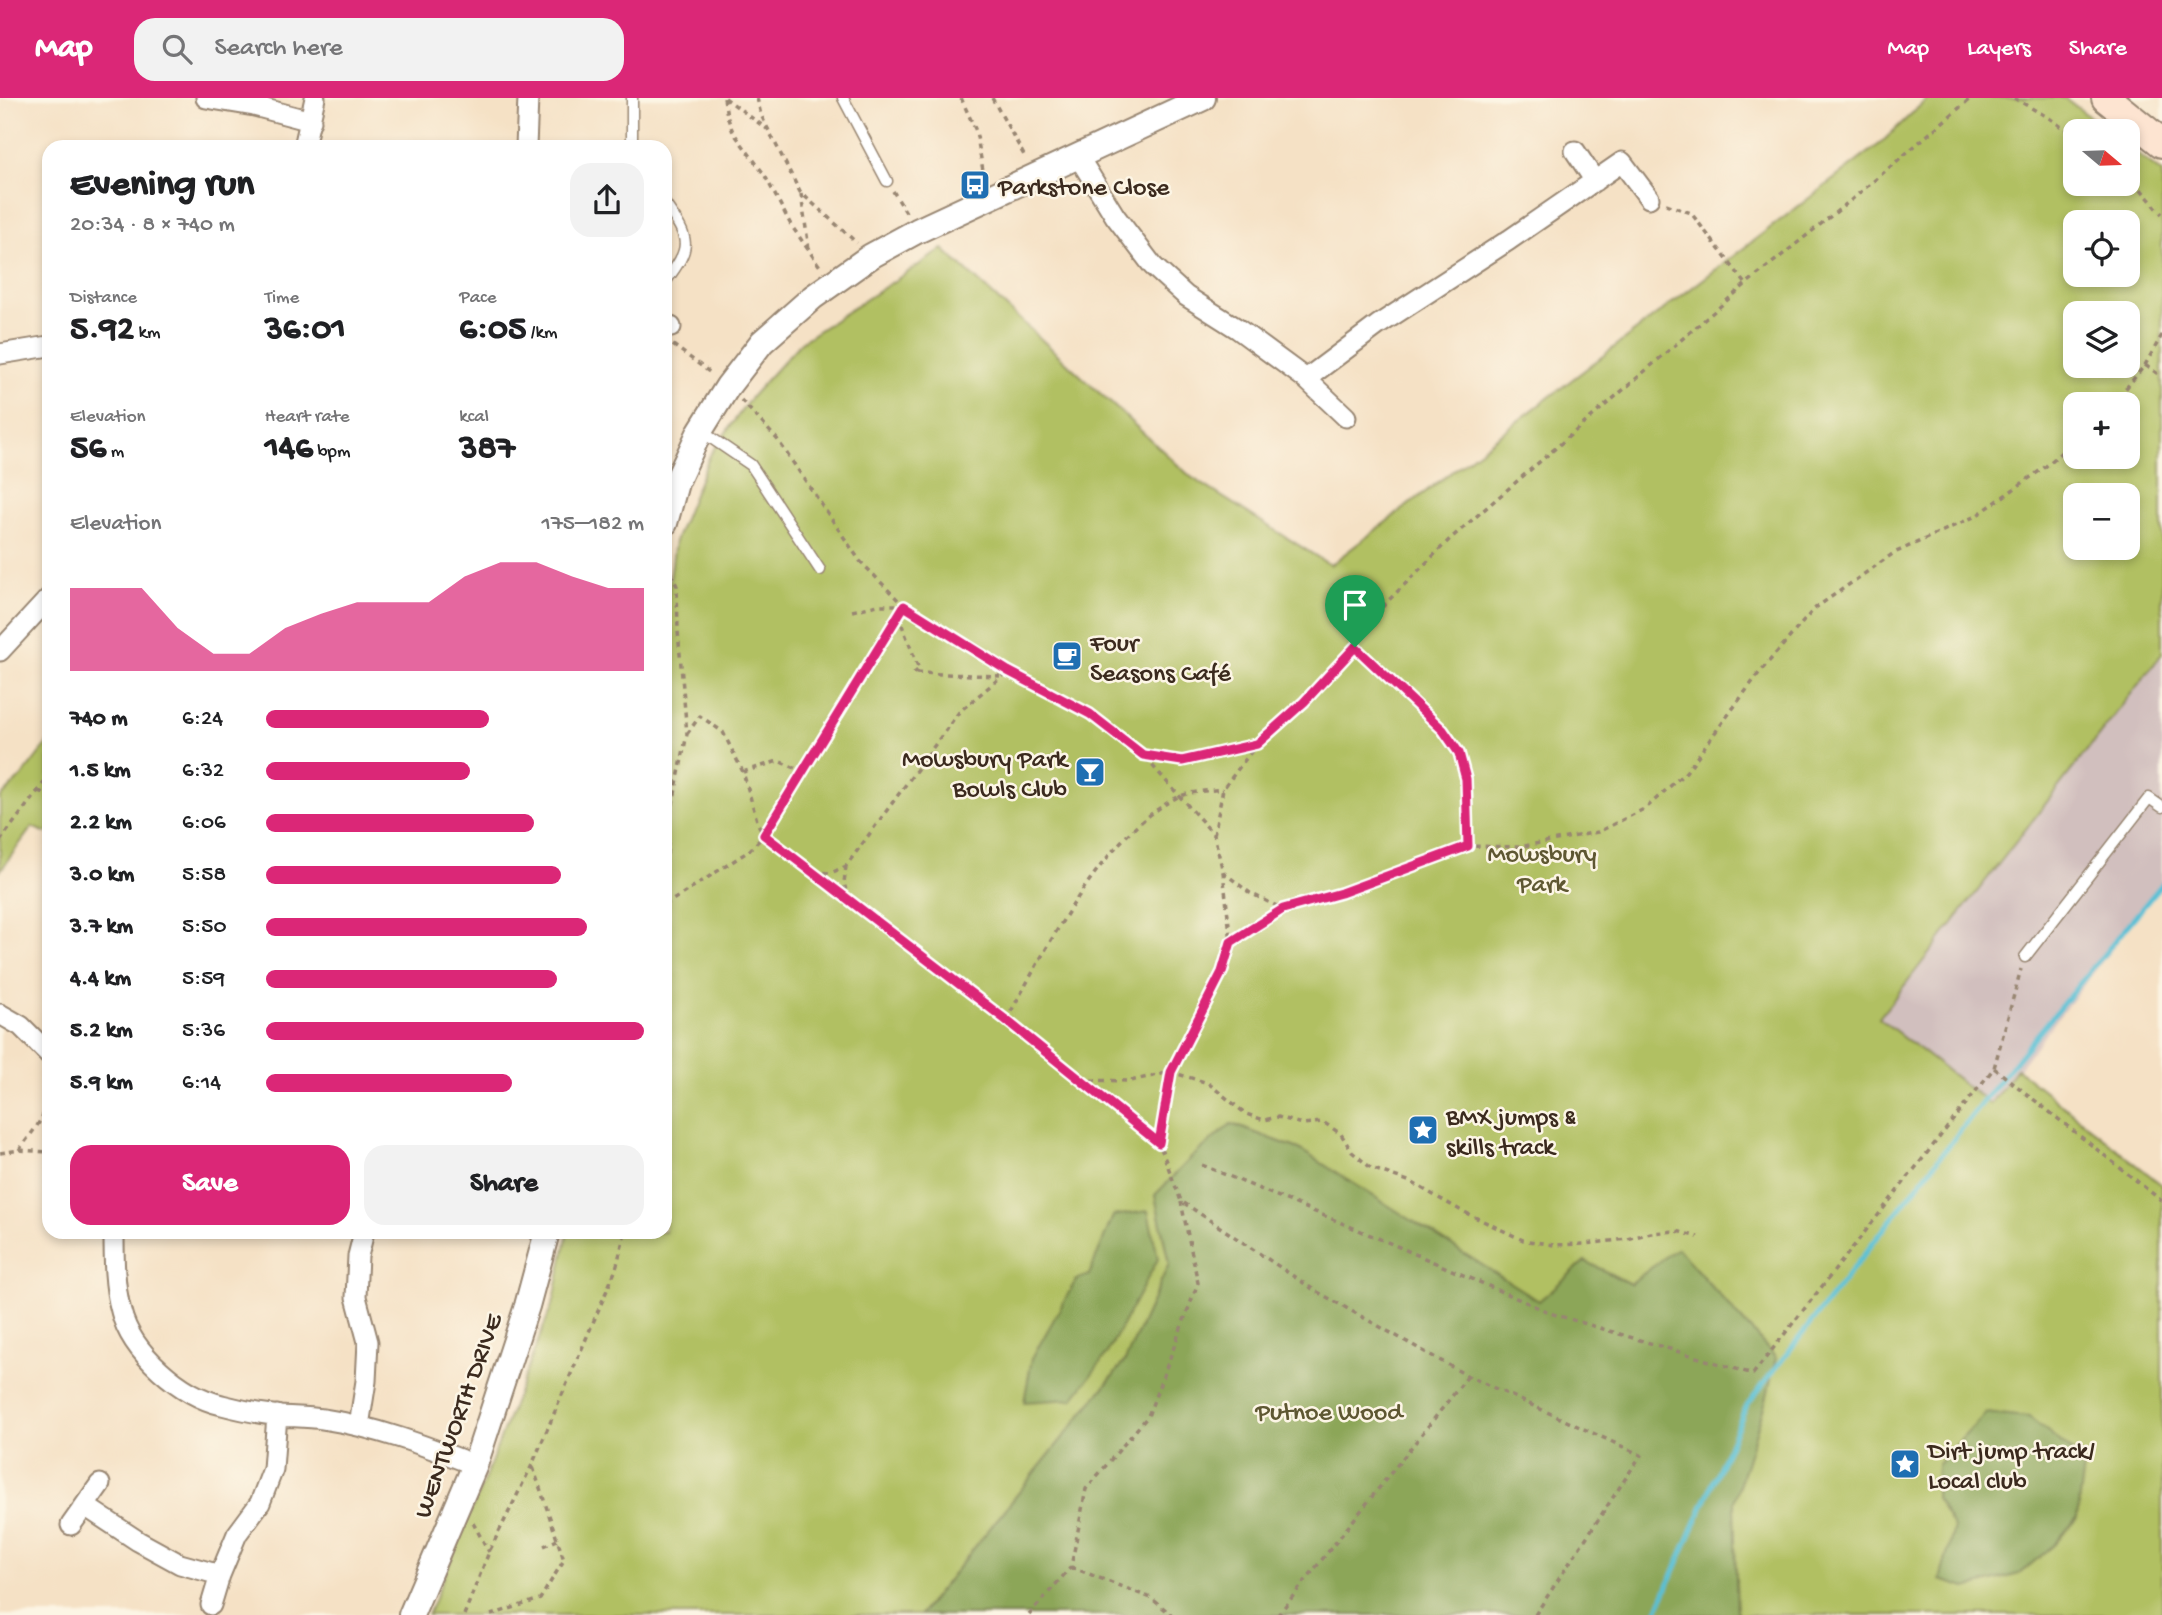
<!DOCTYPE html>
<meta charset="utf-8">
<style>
:root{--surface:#fff;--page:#f2f2f2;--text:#202124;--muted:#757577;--accent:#db2777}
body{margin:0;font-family:"Gochi Hand",sans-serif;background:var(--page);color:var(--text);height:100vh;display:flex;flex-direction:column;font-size:26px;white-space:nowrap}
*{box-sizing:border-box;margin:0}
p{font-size:23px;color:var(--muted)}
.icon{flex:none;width:38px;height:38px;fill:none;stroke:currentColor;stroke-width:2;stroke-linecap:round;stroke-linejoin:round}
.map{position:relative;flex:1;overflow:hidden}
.sheet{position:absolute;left:42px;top:42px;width:630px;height:1099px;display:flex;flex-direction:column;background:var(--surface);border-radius:21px;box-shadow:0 4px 10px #0003}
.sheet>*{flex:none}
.needle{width:46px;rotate:109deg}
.fabs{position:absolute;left:2063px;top:21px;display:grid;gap:14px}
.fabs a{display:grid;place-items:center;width:77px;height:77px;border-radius:14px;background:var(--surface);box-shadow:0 4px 10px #0003;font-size:35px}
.pin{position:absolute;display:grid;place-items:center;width:60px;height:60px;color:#fff;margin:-72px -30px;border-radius:50% 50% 50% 0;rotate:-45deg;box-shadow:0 0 7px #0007}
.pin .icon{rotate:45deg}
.round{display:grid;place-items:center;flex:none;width:74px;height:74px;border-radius:21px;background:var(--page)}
.head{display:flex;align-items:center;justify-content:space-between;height:119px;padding:0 28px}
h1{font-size:38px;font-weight:800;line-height:52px}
.metrics{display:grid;grid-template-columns:repeat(3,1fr);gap:10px;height:119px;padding:7px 28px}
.metrics div{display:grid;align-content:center}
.metrics b{font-size:35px;font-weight:800}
.metrics small{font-size:19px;font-weight:400}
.metrics p{font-size:19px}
.chart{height:196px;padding:14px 28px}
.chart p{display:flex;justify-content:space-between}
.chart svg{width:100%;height:126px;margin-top:7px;fill:var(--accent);opacity:.7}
.cta{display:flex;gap:14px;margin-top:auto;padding:14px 28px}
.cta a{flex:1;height:80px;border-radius:21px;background:var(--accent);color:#fff;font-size:28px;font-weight:800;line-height:80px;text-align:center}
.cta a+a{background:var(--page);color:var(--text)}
ul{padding:0 28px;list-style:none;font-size:23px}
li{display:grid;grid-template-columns:112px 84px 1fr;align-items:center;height:52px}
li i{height:18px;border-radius:9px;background:var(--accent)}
header{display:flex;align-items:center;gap:42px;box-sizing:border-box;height:98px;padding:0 35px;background:var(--accent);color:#fff}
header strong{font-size:33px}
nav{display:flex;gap:38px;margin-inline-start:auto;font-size:24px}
.search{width:490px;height:63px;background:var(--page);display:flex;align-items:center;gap:18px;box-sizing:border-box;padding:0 24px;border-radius:21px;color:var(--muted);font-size:26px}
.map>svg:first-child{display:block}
.industrial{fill:#d1bfbe}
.green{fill:#b1c062;stroke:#767540;stroke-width:2;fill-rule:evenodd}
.forest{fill:#8ca658;stroke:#64683b;stroke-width:2}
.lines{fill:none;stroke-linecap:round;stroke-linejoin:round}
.stream{stroke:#58c0d5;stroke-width:5}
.service-casing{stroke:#988672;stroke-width:13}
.minor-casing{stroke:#988672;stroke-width:23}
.tertiary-casing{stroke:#988672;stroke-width:28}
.secondary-casing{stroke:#988672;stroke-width:32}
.path{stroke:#988672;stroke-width:3.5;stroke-dasharray:5 5;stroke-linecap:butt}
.service{stroke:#fff;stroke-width:10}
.minor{stroke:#fff;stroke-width:19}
.tertiary{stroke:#fff;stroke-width:24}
.secondary{stroke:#fde4d1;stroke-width:28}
.route-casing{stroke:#fff;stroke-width:14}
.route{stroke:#db2777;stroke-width:9}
.labels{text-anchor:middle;stroke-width:5;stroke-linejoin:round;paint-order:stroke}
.poi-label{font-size:26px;fill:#3b2a1e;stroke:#fcf5e5;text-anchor:start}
.park-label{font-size:26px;fill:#5e5732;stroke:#fcf5e5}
.street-label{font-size:26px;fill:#3b2a1e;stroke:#fcf5e5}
</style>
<header>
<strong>Map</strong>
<div class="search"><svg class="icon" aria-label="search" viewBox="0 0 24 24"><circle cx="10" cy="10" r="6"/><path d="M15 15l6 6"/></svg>Search here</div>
<nav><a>Map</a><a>Layers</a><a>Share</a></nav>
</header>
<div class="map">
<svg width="2162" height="1517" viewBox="0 0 2162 1517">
<rect width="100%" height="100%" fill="#fcf5e5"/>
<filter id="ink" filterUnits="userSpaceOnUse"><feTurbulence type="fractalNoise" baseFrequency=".0143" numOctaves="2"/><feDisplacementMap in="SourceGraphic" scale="14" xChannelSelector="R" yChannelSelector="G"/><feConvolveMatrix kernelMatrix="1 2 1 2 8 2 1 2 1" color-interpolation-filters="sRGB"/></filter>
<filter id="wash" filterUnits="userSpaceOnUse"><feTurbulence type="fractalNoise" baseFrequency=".00686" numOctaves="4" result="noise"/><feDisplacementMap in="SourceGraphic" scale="28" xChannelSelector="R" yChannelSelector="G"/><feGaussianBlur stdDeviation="1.57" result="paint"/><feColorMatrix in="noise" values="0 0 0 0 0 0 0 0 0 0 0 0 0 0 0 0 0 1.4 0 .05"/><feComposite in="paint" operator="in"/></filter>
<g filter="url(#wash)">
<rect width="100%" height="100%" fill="#f5e1c5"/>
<path class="industrial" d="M2162,556V787L1990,1007L1879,920Z"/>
<path class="green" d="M1928,0H2065L2108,33H2076V86H2128V49L2162,75V556L1879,920L1990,1006L2017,971L2162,1087V1517H1670L1766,1302L1775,1259L1678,1151L1630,1186L1585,1163L1539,1204L1299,1051L1232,1026L1155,1097L1169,1166L1125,1263L920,1517H428L485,1380L554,1202L568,1134H665V519L675,443L710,357L752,298L801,244L943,151L1191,379L1330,467L1881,45ZM2076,124H2128V177H2076ZM2076,215H2128V268H2076ZM2076,306H2128V359H2076ZM2076,397H2128V450H2076Z
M49,643V732L47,735L32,729L0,773V700L22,678Z"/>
<path class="forest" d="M1231,1026L1299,1051L1539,1203L1585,1163L1630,1186L1677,1150L1776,1260L1766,1302L1734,1404L1737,1517H920L1125,1263L1169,1166L1155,1097L1191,1060Z
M1148,1113L1158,1161L1106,1257L1073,1301L1024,1304L1032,1260L1076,1182L1089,1177L1113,1118Z
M1986,1315L2029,1319L2085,1363L2077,1420L2054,1447L2019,1476L1966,1490L1940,1482L1954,1430L1936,1400L1937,1367Z"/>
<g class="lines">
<path class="stream" d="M1655,1517L1747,1307L1995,988L2162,786"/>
</g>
</g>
<g filter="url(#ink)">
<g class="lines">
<g class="service-casing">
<path id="service" d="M843,0L887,83
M632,49V0
M665,106C691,143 692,148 665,184
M701,333L751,367L820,472
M2025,859L2149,700L2162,709"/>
</g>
<g class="minor-casing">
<path id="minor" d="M206,0L254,8L311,23
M304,49L315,0
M526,49L528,0
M1575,53L1595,83
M1078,58L1115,118L1153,168L1186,198L1238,231L1306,281L1378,227L1509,142L1622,64L1649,100
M665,227L671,229
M0,256L49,248
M1306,281L1346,319
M0,553L49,500
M0,916L21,928L49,956
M114,1134C114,1160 114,1188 121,1213C131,1255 182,1298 222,1307C241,1312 261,1316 280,1318C294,1319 309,1319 323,1321C376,1329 426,1348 475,1367
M359,1328L366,1283L368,1244L356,1199L358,1158L364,1134
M85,1408L138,1443L180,1466L220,1477L237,1436L260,1405L273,1371L277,1317
M71,1427L100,1386
M211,1507L220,1477"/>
</g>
<g class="tertiary-casing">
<path id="tertiary" d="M665,425L676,385L700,333L728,288L762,244L813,199L871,158L917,133L1203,0
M411,1517L475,1367L527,1208L547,1134"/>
</g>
<g class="secondary-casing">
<path id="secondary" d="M2106,0L2162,45"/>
</g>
<path class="path" d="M724,0L727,18L733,34L764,76L791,127L821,170
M725,0L767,31
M757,0L761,17L800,94L857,145
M961,0L976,33L984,78
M992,0L1025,59
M2014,0L2049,20L2076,39
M2128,76L2162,116
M893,93L907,116
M801,96L809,151
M1666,106L1691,115L1746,186
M673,247L712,276
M2145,267L2161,278
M741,302L777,341L860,463L904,508L1008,573L1090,616L1143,657L1214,737L1223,774L1231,844
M2113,306L2145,267L2162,237
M665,468L669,470L677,488L678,533L687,636L671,715L665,777
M852,513L878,507H902
M898,517L919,571L913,576
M1355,549L1443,633L1459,655L1466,681L1468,748
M916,575L1000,578
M687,636L700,618L723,634L743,674L758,726L764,737L1006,922L1159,1045
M665,653V668
M1145,657L1182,663L1257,646
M743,674L778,663L803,673
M38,693L49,697
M665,697L670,712
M1214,737L1223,691L1257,646L1304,604L1355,549L1385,506L1450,441L1746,186L1856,98L1971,0
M0,743L49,678
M846,768L844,785L848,800
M814,774L831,775L846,768L959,614L1008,573
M1223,774L1250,795L1283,811
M665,807L749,753L764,737L904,508
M1006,922C1048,849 1100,740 1176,700C1189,693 1209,693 1223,691
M1994,970L2162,1103
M1081,982L1130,983L1171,974L1208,985L1246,1016L1264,1022L1278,1019L1302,1026L1323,1024L1341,1036L1352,1054L1371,1070L1411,1084L1460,1112L1523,1142L1554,1147L1585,1146L1627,1141L1651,1135L1677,1133L1698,1139
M19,1052L37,1028L49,1006
M0,1055L19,1052L49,1054
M1202,1067L1385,1143L1553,1216L1753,1276L1994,970L2021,871
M473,1425L489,1454
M544,1448L557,1442
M1071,1469L1151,1500L1172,1517
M464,1517L489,1454L532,1367L616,1171L625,1134
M491,1517L540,1501L564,1462L533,1369
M1029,1517L1071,1469L1086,1391L1148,1318L1198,1185L1181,1104
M1278,1517L1468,1278
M1535,1517L1641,1357L1468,1278L1314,1192L1181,1103L1159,1045L1171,974L1222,874L1231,844L1283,811L1341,795L1468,748L1519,749L1598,734L1646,710L1686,674L1759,575L1814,511L1894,455L1976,418L2045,369L2076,341"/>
<use href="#service" class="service"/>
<use href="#minor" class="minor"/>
<use href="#tertiary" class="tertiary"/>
<use href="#secondary" class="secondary"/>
</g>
</g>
<g class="lines" filter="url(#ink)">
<g class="route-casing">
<path id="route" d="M904,508L1008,573L1090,616L1143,657L1182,663L1257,646L1304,604L1355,549L1443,632L1459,655L1466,681L1468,748L1341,795L1283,811L1231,844L1222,874L1171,974L1159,1045L1006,922L764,737Z"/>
</g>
<use href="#route" class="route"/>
</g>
<defs>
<g id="bus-square" transform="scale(1.575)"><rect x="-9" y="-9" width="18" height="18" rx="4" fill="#1f6fb2" stroke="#fcf5e5"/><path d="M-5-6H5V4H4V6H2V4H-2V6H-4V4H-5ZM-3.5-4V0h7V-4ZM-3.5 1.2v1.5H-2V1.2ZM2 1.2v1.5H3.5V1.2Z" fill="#fff"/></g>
<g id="cafe-square" transform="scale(1.575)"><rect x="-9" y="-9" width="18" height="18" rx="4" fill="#1f6fb2" stroke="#fcf5e5"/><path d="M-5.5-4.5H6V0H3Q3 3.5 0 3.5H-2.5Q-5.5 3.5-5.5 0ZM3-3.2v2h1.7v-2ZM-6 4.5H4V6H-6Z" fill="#fff"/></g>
<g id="bar-square" transform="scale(1.575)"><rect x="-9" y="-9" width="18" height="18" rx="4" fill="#1f6fb2" stroke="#fcf5e5"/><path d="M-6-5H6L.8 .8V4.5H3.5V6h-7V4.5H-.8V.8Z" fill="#fff"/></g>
<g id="sight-square" transform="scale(1.575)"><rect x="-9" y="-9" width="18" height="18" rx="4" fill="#1f6fb2" stroke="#fcf5e5"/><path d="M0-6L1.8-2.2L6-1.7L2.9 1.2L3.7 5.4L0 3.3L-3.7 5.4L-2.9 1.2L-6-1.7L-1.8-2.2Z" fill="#fff"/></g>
</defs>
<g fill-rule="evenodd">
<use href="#bus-square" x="975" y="87"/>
<use href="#cafe-square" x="1067" y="558"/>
<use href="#bar-square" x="1090" y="674"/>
<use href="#sight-square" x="1423" y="1032"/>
<use href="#sight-square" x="1905" y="1366"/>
</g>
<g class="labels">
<g class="poi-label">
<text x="998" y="96">Parkstone Close</text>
<text x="1090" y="552">Four<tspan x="1090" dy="30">Seasons Café</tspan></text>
<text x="1067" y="668" text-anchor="end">Mowsbury Park<tspan x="1067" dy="30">Bowls Club</tspan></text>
<text x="1446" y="1026">BMX jumps &amp;<tspan x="1446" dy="30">skills track</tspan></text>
<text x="1928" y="1360">Dirt jump track/<tspan x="1928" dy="30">Local club</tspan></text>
</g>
<g class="park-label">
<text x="1542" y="763">Mowsbury<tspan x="1542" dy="30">Park</tspan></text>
<text x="1329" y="1321">Putnoe Wood</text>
</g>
<g class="street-label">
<text transform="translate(456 1317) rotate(-70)" y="9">WENTWORTH DRIVE</text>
</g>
</g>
</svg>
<div class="fabs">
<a><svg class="needle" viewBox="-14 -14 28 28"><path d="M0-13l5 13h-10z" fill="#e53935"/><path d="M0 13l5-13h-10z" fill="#757577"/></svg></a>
<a><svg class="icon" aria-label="locate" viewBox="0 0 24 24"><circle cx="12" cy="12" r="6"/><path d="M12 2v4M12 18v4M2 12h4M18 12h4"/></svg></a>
<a><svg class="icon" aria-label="layers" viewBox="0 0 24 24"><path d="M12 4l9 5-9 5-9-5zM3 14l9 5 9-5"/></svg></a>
<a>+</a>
<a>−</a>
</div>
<div class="pin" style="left:1355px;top:549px;background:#1e9e55"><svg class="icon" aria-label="arrive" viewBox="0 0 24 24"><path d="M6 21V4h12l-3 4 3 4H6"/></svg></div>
<section class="sheet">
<div class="head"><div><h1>Evening run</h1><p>20:34 · 8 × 740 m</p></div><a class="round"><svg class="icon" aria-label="share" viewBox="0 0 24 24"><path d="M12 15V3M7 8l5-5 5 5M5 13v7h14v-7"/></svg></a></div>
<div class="metrics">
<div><p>Distance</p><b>5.92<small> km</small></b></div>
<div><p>Time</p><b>36:01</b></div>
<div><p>Pace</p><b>6:05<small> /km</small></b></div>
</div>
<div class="metrics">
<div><p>Elevation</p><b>56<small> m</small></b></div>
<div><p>Heart rate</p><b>146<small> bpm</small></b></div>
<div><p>kcal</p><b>387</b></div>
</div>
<div class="chart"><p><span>Elevation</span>175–182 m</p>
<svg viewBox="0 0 160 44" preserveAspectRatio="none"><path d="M0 44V15L10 15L20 15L30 29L40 38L50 38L60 29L70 24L80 20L90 20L100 20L110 11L120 6L130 6L140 11L150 15L160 15V44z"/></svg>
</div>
<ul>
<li><b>740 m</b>6:24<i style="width:59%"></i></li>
<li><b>1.5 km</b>6:32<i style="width:54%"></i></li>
<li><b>2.2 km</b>6:06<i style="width:71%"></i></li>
<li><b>3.0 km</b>5:58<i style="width:78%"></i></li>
<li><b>3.7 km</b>5:50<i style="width:85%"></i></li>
<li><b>4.4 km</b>5:59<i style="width:77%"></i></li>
<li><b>5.2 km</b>5:36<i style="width:100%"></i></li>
<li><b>5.9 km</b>6:14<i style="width:65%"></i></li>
</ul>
<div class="cta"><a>Save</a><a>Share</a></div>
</section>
</div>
